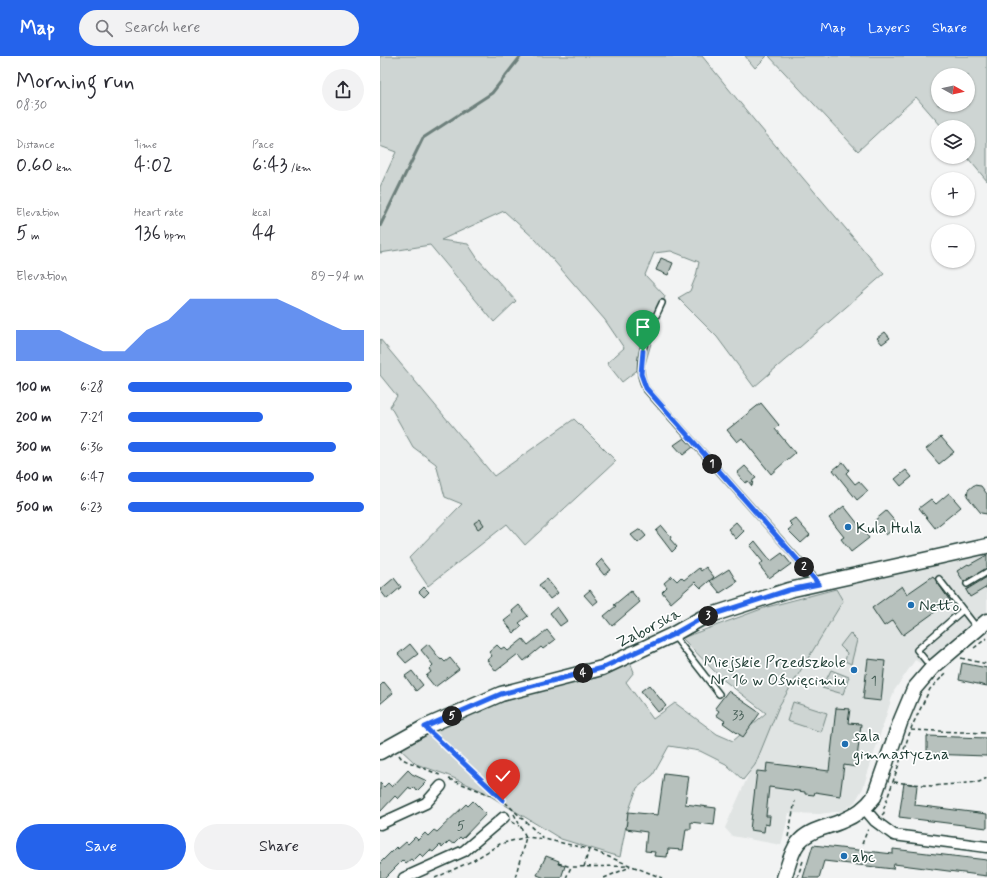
<!DOCTYPE html>
<meta charset="utf-8">
<style>
:root{--surface:#fff;--page:#f2f2f3;--text:#2b2b33;--muted:#7c7c81;--accent:#2563eb}
body{margin:0;font-family:Mynerve,sans-serif;background:var(--page);color:var(--text);height:100vh;display:flex;flex-direction:column;font-size:15px;white-space:nowrap}
*{box-sizing:border-box;margin:0}
p{font-size:13px;color:var(--muted)}
.icon{flex:none;width:22px;height:22px;fill:none;stroke:currentColor;stroke-width:2;stroke-linecap:round;stroke-linejoin:round}
.map{position:relative;flex:1;overflow:hidden}
.side{display:flex;flex-direction:column;background:var(--surface);width:380px}
.side>*{flex:none}
.needle{width:26px;rotate:98deg}
.tools{position:absolute;left:551px;top:12px;display:grid;gap:8px}
.tools a{display:grid;place-items:center;width:44px;height:44px;border-radius:50%;background:var(--surface);box-shadow:0 1px 3px #0004;font-size:20px}
.pin{position:absolute;display:grid;place-items:center;width:34px;height:34px;color:#fff;margin:-41px -17px;border-radius:50% 50% 50% 0;rotate:-45deg;box-shadow:0 0 4px #0007}
.pin .icon{rotate:45deg}
.km{position:absolute;width:20px;height:20px;margin:-10px;border-radius:50%;background:#222;color:#fff;font-size:11px;line-height:20px;text-align:center}
.round{display:grid;place-items:center;flex:none;width:42px;height:42px;border-radius:21px;background:var(--page)}
.overview{display:flex;align-items:center;justify-content:space-between;height:68px;padding:0 16px}
h1{font-size:22px;font-weight:600;line-height:30px}
.figures{display:grid;grid-template-columns:repeat(3,1fr);gap:6px;height:68px;padding:4px 16px}
.figures div{display:grid;align-content:center}
.figures b{font-size:20px;font-weight:600}
.figures small{font-size:11px;font-weight:400}
.figures p{font-size:11px}
.chart{height:112px;padding:8px 16px}
.chart p{display:flex;justify-content:space-between}
.chart svg{width:100%;height:72px;margin-top:4px;fill:var(--accent);opacity:.7}
.button{display:flex;gap:8px;margin-top:auto;padding:8px 16px}
.button a{flex:1;height:46px;border-radius:24px;background:var(--accent);color:#fff;font-size:16px;font-weight:600;line-height:46px;text-align:center}
.button a+a{background:var(--page);color:var(--text)}
ul{padding:0 16px;list-style:none;font-size:13px}
li{display:grid;grid-template-columns:64px 48px 1fr;align-items:center;height:30px}
li i{height:10px;border-radius:5px;background:var(--accent)}
header{display:flex;align-items:center;gap:24px;box-sizing:border-box;height:56px;padding:0 20px;background:var(--accent);color:#fff}
header strong{font-size:19px}
nav{display:flex;gap:22px;margin-inline-start:auto;font-size:14px}
.search{width:280px;height:36px;background:var(--page);display:flex;align-items:center;gap:10px;box-sizing:border-box;padding:0 14px;border-radius:22px;color:var(--muted);font-size:15px}
main{display:flex;flex:1;min-height:0}
.map>svg:first-child{display:block}
.built{fill:#e0e4e3}
.green{fill:#ced5d3;stroke:#768984;fill-rule:evenodd}
.lines{fill:none;stroke-linecap:round;stroke-linejoin:round}
.stream{stroke:#6d807b;stroke-width:3}
.building{fill:#b7c1bd;stroke:#1f3d34}
.lane-casing{stroke:#1f3d34;stroke-width:8}
.street-casing{stroke:#1f3d34;stroke-width:13}
.secondary-casing{stroke:#1f3d34;stroke-width:17}
.path{stroke:#1f3d34;stroke-width:1.5;stroke-dasharray:4 3;stroke-linecap:butt}
.lane{stroke:#fff;stroke-width:5}
.street{stroke:#fff;stroke-width:10}
.secondary{stroke:#fff;stroke-width:14}
.route-casing{stroke:#fff;stroke-width:8}
.route{stroke:#2563eb;stroke-width:5}
.poi-dot{fill:#1f6fb2;stroke:#fff;stroke-width:1.5}
.labels{text-anchor:middle;stroke-width:3.5;stroke-linejoin:round;paint-order:stroke}
.number-label{font-size:14px;fill:#455e56}
.poi-label{font-size:16px;fill:#1f3d34;stroke:#fff;text-anchor:start}
.street-label{font-size:16px;fill:#1f3d34;stroke:#fff}
</style>
<header>
<strong>Map</strong>
<div class="search"><svg class="icon" aria-label="search" viewBox="0 0 24 24"><circle cx="10" cy="10" r="6"/><path d="M15 15l6 6"/></svg>Search here</div>
<nav><a>Map</a><a>Layers</a><a>Share</a></nav>
</header>
<main>
<section class="side">
<div class="overview"><div><h1>Morning run</h1><p>08:30</p></div><a class="round"><svg class="icon" aria-label="share" viewBox="0 0 24 24"><path d="M12 15V3M7 8l5-5 5 5M5 13v7h14v-7"/></svg></a></div>
<div class="figures">
<div><p>Distance</p><b>0.60<small> km</small></b></div>
<div><p>Time</p><b>4:02</b></div>
<div><p>Pace</p><b>6:43<small> /km</small></b></div>
</div>
<div class="figures">
<div><p>Elevation</p><b>5<small> m</small></b></div>
<div><p>Heart rate</p><b>136<small> bpm</small></b></div>
<div><p>kcal</p><b>44</b></div>
</div>
<div class="chart"><p><span>Elevation</span>89–94 m</p>
<svg viewBox="0 0 160 44" preserveAspectRatio="none"><path d="M0 44V25L10 25L20 25L30 32L40 38L50 38L60 25L70 19L80 6L90 6L100 6L110 6L120 6L130 12L140 19L150 25L160 25V44z"/></svg>
</div>
<ul>
<li><b>100 m</b>6:28<i style="width:95%"></i></li>
<li><b>200 m</b>7:21<i style="width:57%"></i></li>
<li><b>300 m</b>6:36<i style="width:88%"></i></li>
<li><b>400 m</b>6:47<i style="width:79%"></i></li>
<li><b>500 m</b>6:23<i style="width:100%"></i></li>
</ul>
<div class="button"><a>Save</a><a>Share</a></div>
</section>
<div class="map">
<svg width="607" height="822" viewBox="0 0 607 822">
<rect width="100%" height="100%" fill="#f2f3f3"/>
<filter id="ink" filterUnits="userSpaceOnUse"><feTurbulence type="fractalNoise" baseFrequency=".025" numOctaves="2"/><feDisplacementMap in="SourceGraphic" scale="8" xChannelSelector="R" yChannelSelector="G"/><feConvolveMatrix kernelMatrix="1 2 1 2 8 2 1 2 1" color-interpolation-filters="sRGB"/></filter>
<g filter="url(#ink)">
<path class="built" d="M607,496V559L545,610L535,604L514,635L483,732L475,746L463,755L439,758L409,757L401,789L352,780L345,772L399,650L463,545L457,533L564,505L565,509Z"/>
<path class="green" d="M0,0H322L374,64L504,218L374,331L337,281L298,242L310,235L316,220L319,206L291,195L274,197L265,219L285,240L265,308L242,326L227,307L244,292L225,264L156,184L124,155L61,184L88,188L98,203L136,245L114,266L50,189L0,197V131L16,96L0,90Z
M365,0H387L375,12Z
M389,0H607V125L587,101L588,71H562L536,41L478,95ZM558,19H588V49H558Z
M0,283L114,420L194,363L236,405L145,489L127,468L48,530L29,502L82,448L65,441L56,408L33,391L10,350L17,340L0,319Z
M456,533L463,545L399,650L375,709L363,724L346,708L320,695L289,690L273,719L257,732L249,754L240,801L181,783L102,735L67,719L36,708L18,691L54,674L64,671V667L102,651L118,647L187,627L216,622L250,606L254,616L246,626L273,663L295,647L337,678L353,685L386,657L341,622L302,582L387,551Z
M470,577L477,584L471,608L465,605L467,597L460,590Z
M451,614L469,621L463,638L442,632Z
M413,646L447,657L441,676L407,665Z"/>
<g class="lines">
<path class="stream" d="M0,170L43,82L112,37L141,0"/>
</g>
<path class="building" d="M281,202L293,207L288,219L276,214Z
M505,276L510,282L502,288L497,282Z
M381,347L399,369L395,373L415,397L391,418L362,382L357,386L347,374Z
M561,381L574,396L559,408L546,393Z
M304,382L313,391L303,399L294,389Z
M463,406L469,414L466,417L475,428L479,425L488,435L477,444L453,414Z
M365,410L376,422L373,424L372,430L368,425L365,427L357,417Z
M526,414L532,421L521,430L515,423Z
M594,429L601,430L607,438V458L601,457L587,440L588,434Z
M569,437L581,451L555,472L539,452L551,443L556,448Z
M464,450L489,482L471,496L461,483L464,481L449,462Z
M506,455L518,469L506,479L494,465Z
M415,462L430,479L421,487L408,474L413,470L409,466Z
M100,463L104,469L98,473L94,467Z
M356,466L364,475L356,483L348,473Z
M282,470L291,481L290,483L297,491L292,496L276,475Z
M260,473L266,480L258,487L251,479Z
M375,485L391,505L402,497L411,508L400,516L399,515L389,522L379,509L383,506L370,490Z
M607,499V512L584,526L577,515L588,508L589,509Z
M222,503L231,514L224,519L216,509Z
M326,511L334,521L321,532L315,526L291,547L282,536L287,531L284,527L292,520L297,525L301,521L304,524L319,512L321,515Z
M349,513L357,526L340,537L330,525Z
M553,520L570,545L523,579L513,564L504,570L492,552L522,530L527,538Z
M607,521V531L590,541L586,534Z
M14,522L21,531L7,543L0,534Z
M167,523L178,537L170,543L159,529Z
M44,531L49,536L44,541L39,536Z
M210,534L218,545L213,549L204,539Z
M251,535L260,546L232,570L224,560L236,550L234,549Z
M139,549L148,560L139,567L142,570L134,577L124,565L133,558L132,555Z
M177,551L187,565L180,570L170,557Z
M167,574L175,584L163,593L161,591L144,605L138,598L116,615L107,604L112,600L109,596L117,589L121,593L124,591L128,595L143,583L148,589Z
M30,588L38,598L26,607L18,598Z
M48,588L61,604L62,603L65,606L70,602L79,613L55,631L46,620L51,616L49,613L53,609L41,594Z
M488,603L505,605L501,645L483,643Z
M582,607L607,612V630L579,624Z
M32,615L43,629L36,635L25,620Z
M4,626L13,637L0,648V630Z
M269,629L286,650L278,656L261,635Z
M348,635L380,657L363,681L343,667L345,665L336,659L339,655L335,652Z
M456,652L470,653L468,667L481,668L476,711L464,709L460,740L435,736L434,739L425,738V736L389,731L386,760H390L389,769L385,768L384,776L370,774L377,715L386,716L387,707L449,715Z
M547,680L607,682V700L547,698Z
M28,714L32,718L47,725L37,735L34,731L31,734L29,731L18,743L15,740L0,756V727L4,731L8,727L12,731Z
M284,717L309,720L305,748L336,752L334,769L311,766V773H306L303,794L288,793L287,801L274,800L275,796L265,795L267,776L246,773L248,756L278,759Z
M524,727L537,729L535,749L607,758V772L519,761Z
M93,745L106,758L82,783L80,781L73,788L69,785L62,792L60,789L53,796L50,794L43,801L40,798L33,805L31,803L26,807L23,804L5,822H0V807L16,791L18,793L26,786L28,788L35,781L38,784L45,777L48,780L54,774L57,776L86,748L88,750Z
M433,789L513,798V793L607,804V820L514,808L513,813L444,805L439,822H423Z
M166,800L179,805L178,808L185,810L181,822H165L157,819Z"/>
<g class="lines">
<g class="lane-casing">
<path id="lane" d="M282,247C272,269 259,292 261,317C261,322 264,327 265,332L437,525
M559,523L597,572
M587,528L607,516
M294,580L339,638
M551,611L537,594L583,554"/>
</g>
<g class="street-casing">
<path id="street" d="M484,752L495,765L514,779L607,791
M0,768L46,747L61,730
M24,822L84,795L124,761"/>
</g>
<g class="secondary-casing">
<path id="secondary" d="M0,696L45,671L121,638L222,612L292,579L322,562L409,534L607,490
M404,822C408,811 411,796 418,787C429,773 447,772 462,765C474,760 486,752 494,741L521,664L534,633L552,612L607,565"/>
</g>
<path class="path" d="M594,592L607,582
M581,602L607,608
M531,674L607,677
M54,679L164,783L209,793L282,822
M19,699L22,703L62,720
M69,723L121,743
M514,726L552,730L599,726L607,722
M134,758L146,781L135,822
M502,759L504,757V752L532,670L550,633L566,617
M132,766L139,770
M408,781L415,745
M482,788L488,773
M178,807L191,811
M204,811L209,793
M55,822L94,804L120,788L146,781L164,783
M186,822L191,811L250,810
M224,822L250,811
M417,822L423,805"/>
<use href="#lane" class="lane"/>
<use href="#street" class="street"/>
<use href="#secondary" class="secondary"/>
</g>
</g>
<g class="lines" filter="url(#ink)">
<g class="route-casing">
<path id="route" d="M123,744L45,671L121,638L222,612L292,579L322,562L409,534L439,528L266,332L261,318L263,295"/>
</g>
<use href="#route" class="route"/>
</g>
<g class="poi-dot">
<circle cx="468" cy="471" r="4"/>
<circle cx="531" cy="549" r="4"/>
<circle cx="474" cy="614" r="4"/>
<circle cx="465" cy="688" r="4"/>
<circle cx="464" cy="800" r="4"/>
</g>
<g class="labels">
<g class="number-label">
<text x="494" y="629">1</text>
<text x="358" y="663">33</text>
<text x="81" y="774">5</text>
</g>
<g class="poi-label">
<text x="476" y="477">Kula Hula</text>
<text x="539" y="555">Netto</text>
<text x="466" y="611" text-anchor="end">Miejskie Przedszkole<tspan x="466" dy="18">Nr 16 w Oświęcimiu</tspan></text>
<text x="473" y="685">sala<tspan x="473" dy="18">gimnastyczna</tspan></text>
<text x="472" y="806">abc</text>
</g>
<g class="street-label">
<text transform="translate(268 571) rotate(-27)" y="6">Zaborska</text>
</g>
</g>
</svg>
<div class="tools">
<a><svg class="needle" viewBox="-14 -14 28 28"><path d="M0-13l5 13h-10z" fill="#e53935"/><path d="M0 13l5-13h-10z" fill="#7c7c81"/></svg></a>
<a><svg class="icon" aria-label="layers" viewBox="0 0 24 24"><path d="M12 4l9 5-9 5-9-5zM3 14l9 5 9-5"/></svg></a>
<a>+</a>
<a>−</a>
</div>
<div class="pin" style="left:263px;top:295px;background:#1e9e55"><svg class="icon" aria-label="arrive" viewBox="0 0 24 24"><path d="M6 21V4h12l-3 4 3 4H6"/></svg></div>
<div class="pin" style="left:123px;top:744px;background:#d93025"><svg class="icon" aria-label="check" viewBox="0 0 24 24"><path d="M5 12l5 5 9-10"/></svg></div>
<b class="km" style="left:332px;top:408px">1</b>
<b class="km" style="left:424px;top:511px">2</b>
<b class="km" style="left:328px;top:560px">3</b>
<b class="km" style="left:203px;top:617px">4</b>
<b class="km" style="left:72px;top:660px">5</b>
</div>
</main>
